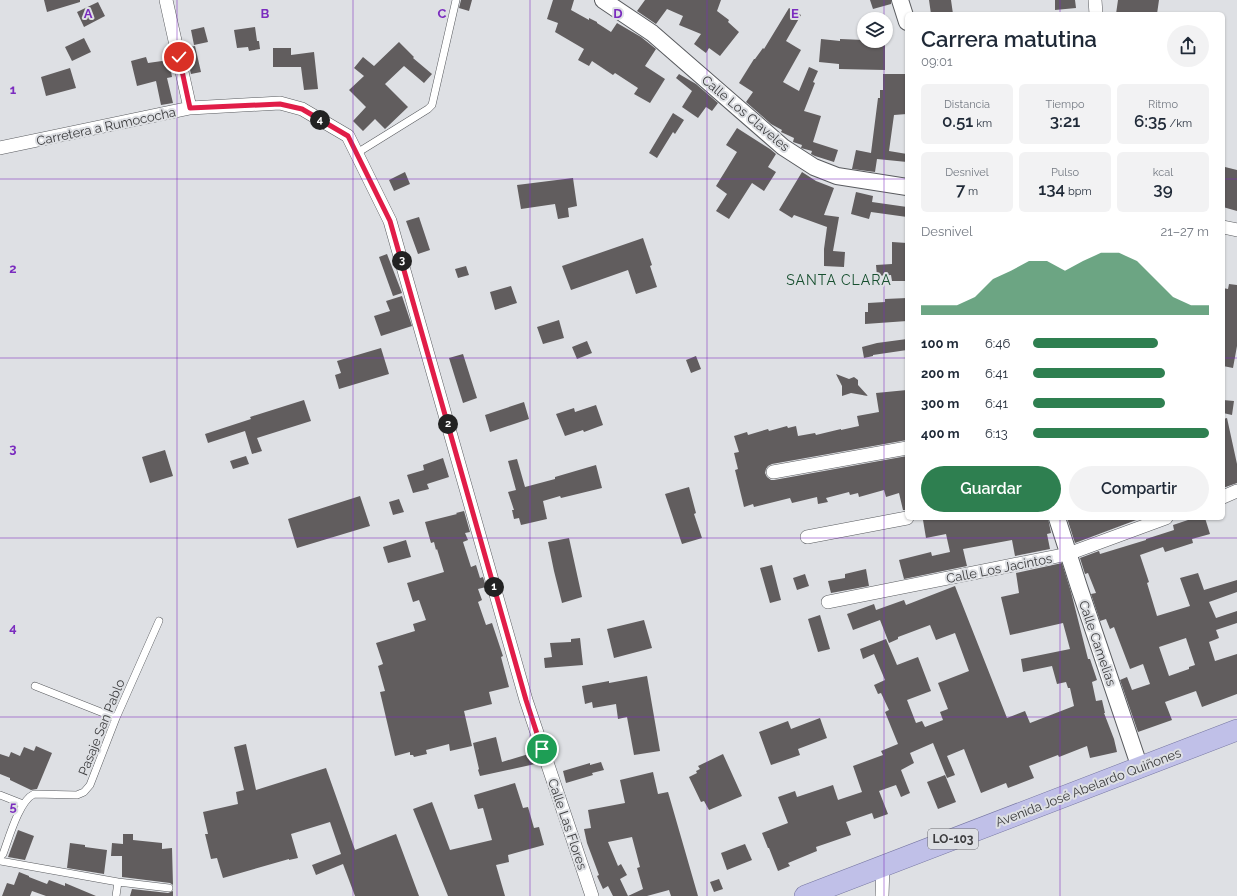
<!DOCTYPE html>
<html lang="es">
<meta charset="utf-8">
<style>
:root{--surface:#fff;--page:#f2f2f3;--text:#1f2937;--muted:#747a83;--accent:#2e7f50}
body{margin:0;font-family:Raleway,sans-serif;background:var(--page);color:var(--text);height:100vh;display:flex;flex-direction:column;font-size:15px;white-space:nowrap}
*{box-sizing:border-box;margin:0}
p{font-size:13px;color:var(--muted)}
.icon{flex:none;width:22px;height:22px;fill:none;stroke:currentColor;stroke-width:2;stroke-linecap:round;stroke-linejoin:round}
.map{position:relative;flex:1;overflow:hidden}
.side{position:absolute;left:905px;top:12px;width:320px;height:508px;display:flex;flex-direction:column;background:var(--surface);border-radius:6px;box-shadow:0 1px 3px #0004}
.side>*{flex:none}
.fabs{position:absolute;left:857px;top:12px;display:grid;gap:8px}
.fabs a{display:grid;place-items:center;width:36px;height:36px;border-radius:50%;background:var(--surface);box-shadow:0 1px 3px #0004;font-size:20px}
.pin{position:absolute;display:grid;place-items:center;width:34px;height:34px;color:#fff;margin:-17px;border:2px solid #fff;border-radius:50%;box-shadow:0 1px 4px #0007}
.km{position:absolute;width:20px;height:20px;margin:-10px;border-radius:50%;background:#222;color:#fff;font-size:11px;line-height:20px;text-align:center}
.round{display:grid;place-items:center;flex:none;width:42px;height:42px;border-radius:21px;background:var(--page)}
.headline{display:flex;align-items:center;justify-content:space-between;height:68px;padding:0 16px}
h1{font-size:22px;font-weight:600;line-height:30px}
.stats{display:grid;grid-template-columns:repeat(3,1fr);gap:6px;height:68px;padding:4px 16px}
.stats div{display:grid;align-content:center;border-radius:6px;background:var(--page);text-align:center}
.stats b{font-size:17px;font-weight:600}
.stats small{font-size:11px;font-weight:400}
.stats p{font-size:11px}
.chart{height:112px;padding:8px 16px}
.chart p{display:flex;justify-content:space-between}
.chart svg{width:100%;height:72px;margin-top:4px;fill:var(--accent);opacity:.7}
.primary-button{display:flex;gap:8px;margin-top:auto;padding:8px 16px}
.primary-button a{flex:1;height:46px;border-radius:24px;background:var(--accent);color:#fff;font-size:16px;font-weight:600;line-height:46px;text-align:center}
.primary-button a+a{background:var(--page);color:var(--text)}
ul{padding:0 16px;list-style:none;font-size:13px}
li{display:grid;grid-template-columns:64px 48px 1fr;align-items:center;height:30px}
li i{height:10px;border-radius:5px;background:var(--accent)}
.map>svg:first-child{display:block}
.building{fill:#615d5e;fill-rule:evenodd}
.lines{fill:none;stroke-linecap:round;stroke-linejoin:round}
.service-casing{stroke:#595b5f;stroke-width:8}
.minor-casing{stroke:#595b5f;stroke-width:14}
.tertiary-casing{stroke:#595b5f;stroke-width:18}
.primary-casing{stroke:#7676a2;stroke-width:22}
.service{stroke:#fff;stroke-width:7}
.minor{stroke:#fff;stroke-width:13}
.tertiary{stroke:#fff;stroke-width:16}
.primary{stroke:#c0c0e8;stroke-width:21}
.route-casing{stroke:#fff;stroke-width:8}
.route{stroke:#e11d48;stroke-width:5}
.grid{fill:none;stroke:#7b2cbf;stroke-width:1;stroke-opacity:0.55}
.labels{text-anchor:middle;stroke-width:4;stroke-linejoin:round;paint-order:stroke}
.shield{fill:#dee0e4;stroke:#6d6d70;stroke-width:1}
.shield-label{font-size:12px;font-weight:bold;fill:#3c3c3e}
.street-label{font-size:13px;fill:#3c3c3e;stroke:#dee0e4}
.neighbourhood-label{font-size:14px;letter-spacing:1px;fill:#174f2f;stroke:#dee0e4}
.grid-label{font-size:13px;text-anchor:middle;font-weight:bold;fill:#7b2cbf;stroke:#dee0e4;stroke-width:4;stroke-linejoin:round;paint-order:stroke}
</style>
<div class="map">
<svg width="1237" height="896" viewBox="0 0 1237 896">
<rect width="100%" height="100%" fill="#dee0e4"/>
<path class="building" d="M44,0H80V2L47,12Z
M461,0H472L469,11L459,8Z
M553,0H574L571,10L589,20V18L597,22V23L611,32L617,23L641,37L656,49L645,66L665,79L650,103L634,94L638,88L615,73L613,75L592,61L589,66L578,60L584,49L555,32L558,23L547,19Z
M645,0H721L717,11L729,20L728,22L739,32L720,56L709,48L706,53L694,44L701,34L679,25L683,16L667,9L656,24L637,11Z
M870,0H891V4L873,9Z
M929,0H951L953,14H931Z
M1055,0H1075L1076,8L1055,10Z
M1118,0H1159L1157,14H1116Z
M98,2L105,16L84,27L77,12Z
M789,8L801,15L786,41L801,50L783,82L799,91L809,67L818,71L813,82L815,83L804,111L821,116L813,142L838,150L834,162L815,156L811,154L812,151L801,148L802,145L793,142L794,138L781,132L782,130L771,124L746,102L753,92L739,83L754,59H755L763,48L764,49Z
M204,27L208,42L194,45L191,30Z
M255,27L257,41H259L260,49L249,51L248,47L237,48L234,30Z
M84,38L91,52L72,61L65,47Z
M821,39L840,41V39L864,40V41H885V70L839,69V64L819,62Z
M399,42L414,57L413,58L432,74L424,83L404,66L385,84L408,107L385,129L375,119L363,131L353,121L366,107L349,90L364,76L354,68L363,57L374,66Z
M195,46L201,72L191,74L185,48Z
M273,48H291V55L314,52L318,89L304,90L301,67H273Z
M146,57L148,63L169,60L172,77L167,78L173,103L161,105L156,81L137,86L131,61Z
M70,68L76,88L46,96L41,77Z
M679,74L696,84L718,103L712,111L706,107L698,118L682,107L692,91L676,78Z
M883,74H907V114L894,115L889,151L907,154V162L877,159L875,172L852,169L856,150L871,153L878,98H880V90H883Z
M673,113L684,120L675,134L673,132L657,158L649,153Z
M737,128L770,149L776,154L768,167L776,172L764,191L752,183L729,219L716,211L727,194L716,186L737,152L726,145Z
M1225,167L1237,170V211L1223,207V173Z
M405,172L410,184L394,191L389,180Z
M802,172L816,181L834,188L824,215L839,217L833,251L845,252L844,267L824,266V249L827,227L794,215L792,218L779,210Z
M573,178L577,206L568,208L569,217L558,219L555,204L521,209L517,185Z
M856,192L873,196L872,202L907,207V217L871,212L869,219L851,214Z
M419,217L430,250L418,254L406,221Z
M643,238L652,265L650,266L657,287L636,294L628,270L571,290L562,266Z
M892,242L907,243V281H892L891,275L877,276L876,265L892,264Z
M387,254L402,293L393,296L379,257Z
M466,266L469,275L458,278L455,269Z
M1229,284L1237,285V346L1233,368L1223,366V288L1228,289Z
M511,286L517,303L495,310L490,292Z
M402,296L412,326L381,336L374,316L390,311L386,301Z
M907,298V321L865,324V312H868V303L885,302V299Z
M559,320L564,338L543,344L537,327Z
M907,339V350L873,355V356L864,358L862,347L877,343Z
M587,341L592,353L577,359L572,347Z
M381,348L389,374L339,389L335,375L341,373L337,361Z
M463,354L477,398L463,403L449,358Z
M696,356L701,369L691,373L686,360Z
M836,374L849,379L854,377L858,380V385L868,396L851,393L842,396V386Z
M907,390V440L772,464L768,466L766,469L765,473L767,477L771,480H774L907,456V510H903L899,493L886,497L884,490L859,497L858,493L850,495L849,492L826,498L828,502L818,504L817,497L792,503L790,498L754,507L753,504L744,507L735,470L738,469L734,453L739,452L734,436L747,432L748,435L768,429L769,431L787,426L788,428L796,426L798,436L815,433L816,435L841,429V430L859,426L857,416L879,412L876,393Z
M304,400L311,421L257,438L262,451L252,454L245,431L208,443L205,434L251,419L250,417Z
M1223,400L1234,401L1232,415L1223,413Z
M524,402L529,419L490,432L485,415Z
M596,405L603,425L584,432L583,430L565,436L556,414L574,408L575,412Z
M1227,418L1237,464V483L1223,488V419Z
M165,450L173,476L150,483L142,457Z
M246,456L249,464L233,469L230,461Z
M443,458L449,477L427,484L429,489L413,493L407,475L424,470L423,465Z
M517,459L525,487L555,479V477L596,465L602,488L561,498L560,496L543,501L547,519L521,525L519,518L514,519L512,510H514L508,492L516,490L508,461Z
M689,487L696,513L694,514L702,538L682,544L665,494Z
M360,496L370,526L297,548L288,519Z
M399,499L404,512L393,515L389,502Z
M464,511L470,532L465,533L468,540L463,542L471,567L476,565L480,578L483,577L486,587L478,589L482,600L478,602L486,625L492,623L503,656L501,657L509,687L489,692L492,704L464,711L472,746L450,751L449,744L426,750L427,754L414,757L413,755H410V752L395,756L380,692L385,691L378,666L383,664L376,643L415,631L413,624L426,620L419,600L413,602L407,583L444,572L437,549L436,550L434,542L431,543L425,522L457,514L456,513Z
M934,518H1048L1051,533L1047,534L1050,549L1015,556L1012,540L963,549L967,566L904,579L899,560L931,552L932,556L950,552L946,534L926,538L923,520Z
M1067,518H1139V519L1075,543Z
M1194,518H1205L1210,534L1192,539L1193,543L1165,552L1163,547L1140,555L1149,582L1147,583L1157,616L1190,606L1180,578L1198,573L1204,590L1237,580V592L1209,602L1216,618L1237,611V623L1216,630L1219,638L1209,642L1215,661L1237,654V694L1202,707L1196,691L1165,702L1172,720L1138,732L1120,680L1127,677L1132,690L1150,684L1143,664L1130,669L1114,627L1110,629L1106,619L1100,621L1091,594L1096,593L1088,573L1085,574L1080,558L1099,551L1100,554L1146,540V539L1174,530L1173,525ZM1186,638L1195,665L1189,667V669L1169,676L1159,647Z
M569,538L582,597L562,603L554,571L548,542Z
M406,540L411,557L388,563L383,547Z
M1062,563L1071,592L1088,659H1090L1097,680L1092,682L1096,701L1102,700L1105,713H1104L1114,739L1117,752L1090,758L1087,746L1059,757L1058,755L1029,766L1034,778L1008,788L1006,783L981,793L964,749L947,756L955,775L947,778L933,743L910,753L914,763L901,770L910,793L901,797L896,785L879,791L888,814L874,819L872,813L846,822L851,835L816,847L817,851L788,863L790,866L778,871L769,848H768L762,833L788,823L778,797L795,791L797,797L833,785L838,800L862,792L853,766L883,755L881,751L898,744L885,712L889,710L881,693L878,694L874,685L885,680L874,654L863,659L860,649L886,639L897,665L918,657L931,691L907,700L916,723L922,721L925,727L943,720L940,712L948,709L938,683L969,671L955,633L936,640L930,625L898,637V639L889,643L880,620L853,630L847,614L874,604L876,610L904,600L906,605L955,586L1007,718L1025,711L1030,723L1074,706L1070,688H1068L1066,682L1057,684L1052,666L1023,672L1021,659L1070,649L1063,623L1010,635L1001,597L1019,593L1016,573Z
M772,565L781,600L770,603L760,568Z
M866,569L869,586L831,593L828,581L845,578V574Z
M805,574L809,586L797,590L793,578Z
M820,615L830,649L818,652L808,619Z
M644,620L652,648L614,658L607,629Z
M580,638L583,665L545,668L544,658L552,657L550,643L571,642V639Z
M647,676L660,751L634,755L627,717L618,719L616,704L593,708L592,702L585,704L582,686L609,681V683Z
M820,718L827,738L798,749L800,755L771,765L759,732L788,721L791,729Z
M496,737L502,762L532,753L535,764L480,776L478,770L479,769L473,743Z
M246,744L256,790L326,768L355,850L396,834L419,896H355L343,864L316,875L312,865L341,854L330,822L291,834L298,858L289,860V859L223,878L217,858L211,859L205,834H208L203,812L238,804L236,792L244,790L234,747Z
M36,746L52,753L37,789L31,790L10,780V778L0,774V754L9,757L11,752L20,756L24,747L34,751Z
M723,754L742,796L709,810L704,801L701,802L689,777L697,773L696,771L700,769L698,766Z
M601,762L604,770L592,773L593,775L566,783L563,771L590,763V765Z
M653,772L658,794L668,792L698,896H671L669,890L647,896H628L643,889L637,868L640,867L632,837L608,842L618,866L621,864L627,875L620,879L628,896H613L608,886L603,889L597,876L599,875L587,843L584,829L591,828L588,810L625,803L620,780Z
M945,775L956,802L938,809L927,782Z
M515,783L523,808L528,807L534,828L539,827L544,845L508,855L509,862L496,865L505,896H448L413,809L432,802L450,850L492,840L483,808L478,809L474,795Z
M18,830L34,836L25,860L8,857Z
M123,834H133V840L162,843V849L172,848L173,885L170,883L122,877V856H111L112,843L123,844Z
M70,843L85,845V847L107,850L104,874L67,868Z
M745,844L752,860L727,870L721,853Z
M19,872L29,876V877L47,884L49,880L65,886V883L96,896H46L32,891L30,896H2L7,883L14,885Z
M719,879L723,889L714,892L710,882Z
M132,889L168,893L173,891V896H130Z"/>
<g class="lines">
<g class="service-casing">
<path id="service" d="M357,153L428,109L432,105L456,0
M35,686L116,718
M0,795L23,804
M0,857L3,854C9,838 19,801 34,794L77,795L84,792L90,785L116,718L159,621
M0,861L118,882L169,888
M116,896L118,882"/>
</g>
<g class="minor-casing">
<path id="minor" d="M166,0L190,108
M1095,0L1096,14
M0,148L190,108L280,103L302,109L348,136L390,221L526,700L592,896
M1223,227L1237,230
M773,472L907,448
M1223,497L1237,491
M807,537L907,518
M828,602L1068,554L1166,518
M882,896L883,866"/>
</g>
<g class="tertiary-casing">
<path id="tertiary" d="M603,0L652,33L783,147L814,167L837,176L907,187
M900,0L907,22
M1057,518L1079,587L1140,768"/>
</g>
<g class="primary-casing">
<path id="primary" d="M805,896L1237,730"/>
</g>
<use href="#service" class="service"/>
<use href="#minor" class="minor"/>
<use href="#tertiary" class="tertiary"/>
<use href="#primary" class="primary"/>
</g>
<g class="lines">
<g class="route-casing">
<path id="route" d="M179,57L190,108L280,104L302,109L348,136L390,221L526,700L542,749"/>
</g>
<use href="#route" class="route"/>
</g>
<path class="grid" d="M177,0V896M353,0V896M530,0V896M707,0V896M884,0V19M1060,0V14M884,41V896M0,179H907M1223,179H1237M0,358H907M1223,358H1237M1060,518V896M0,538H1237M0,717H1237"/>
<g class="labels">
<rect class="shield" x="928" y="829" width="50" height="20" rx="3"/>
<g class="shield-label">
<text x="953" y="843">LO-103</text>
</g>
<g class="street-label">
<text transform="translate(746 113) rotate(40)" y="5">Calle Los Claveles</text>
<text transform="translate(106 126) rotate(-12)" y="5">Carretera a Rumococha</text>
<text transform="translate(999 568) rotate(-11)" y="5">Calle Los Jacintos</text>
<text transform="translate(1098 643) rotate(71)" y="5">Calle Camelias</text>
<text transform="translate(101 727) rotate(-68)" y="5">Pasaje San Pablo</text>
<text transform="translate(1088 787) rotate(-21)" y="5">Avenida José Abelardo Quiñones</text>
<text transform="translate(568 824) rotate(71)" y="5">Calle Las Flores</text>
</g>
<g class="neighbourhood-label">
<text x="839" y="285">SANTA CLARA</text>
</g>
</g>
<g class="grid-label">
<text x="88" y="18">A</text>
<text x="265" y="18">B</text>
<text x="442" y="18">C</text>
<text x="618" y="18">D</text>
<text x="795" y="18">E</text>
<text x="13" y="94">1</text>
<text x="13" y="273">2</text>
<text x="13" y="453">3</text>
<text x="13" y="632">4</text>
<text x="13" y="811">5</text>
</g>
</svg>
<div class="fabs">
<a><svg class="icon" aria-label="layers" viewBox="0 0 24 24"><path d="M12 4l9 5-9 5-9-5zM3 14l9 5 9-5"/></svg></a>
</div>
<div class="pin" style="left:542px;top:749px;background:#1e9e55"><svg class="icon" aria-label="arrive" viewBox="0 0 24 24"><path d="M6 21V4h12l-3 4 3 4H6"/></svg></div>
<div class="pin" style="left:179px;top:57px;background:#d93025"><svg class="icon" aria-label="check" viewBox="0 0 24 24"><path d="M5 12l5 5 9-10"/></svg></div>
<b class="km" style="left:494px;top:587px">1</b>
<b class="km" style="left:448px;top:424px">2</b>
<b class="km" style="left:402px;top:261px">3</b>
<b class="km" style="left:320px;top:120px">4</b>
<section class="side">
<div class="headline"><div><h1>Carrera matutina</h1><p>09:01</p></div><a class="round"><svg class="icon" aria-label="share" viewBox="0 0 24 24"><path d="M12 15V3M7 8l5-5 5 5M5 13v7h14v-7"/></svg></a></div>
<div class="stats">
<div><p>Distancia</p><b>0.51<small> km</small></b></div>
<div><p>Tiempo</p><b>3:21</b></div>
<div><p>Ritmo</p><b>6:35<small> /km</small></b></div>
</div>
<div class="stats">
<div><p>Desnivel</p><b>7<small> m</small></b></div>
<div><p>Pulso</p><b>134<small> bpm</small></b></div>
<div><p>kcal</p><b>39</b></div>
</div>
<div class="chart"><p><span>Desnivel</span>21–27 m</p>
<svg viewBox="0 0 160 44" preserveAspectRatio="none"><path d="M0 44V38L10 38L20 38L30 33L40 22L50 17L60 11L70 11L80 17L90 11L100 6L110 6L120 11L130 22L140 33L150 38L160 38V44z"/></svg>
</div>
<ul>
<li><b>100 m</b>6:46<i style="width:71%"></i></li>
<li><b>200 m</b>6:41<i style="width:75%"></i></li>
<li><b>300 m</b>6:41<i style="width:75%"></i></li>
<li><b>400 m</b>6:13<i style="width:100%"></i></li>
</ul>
<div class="primary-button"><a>Guardar</a><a>Compartir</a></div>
</section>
</div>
